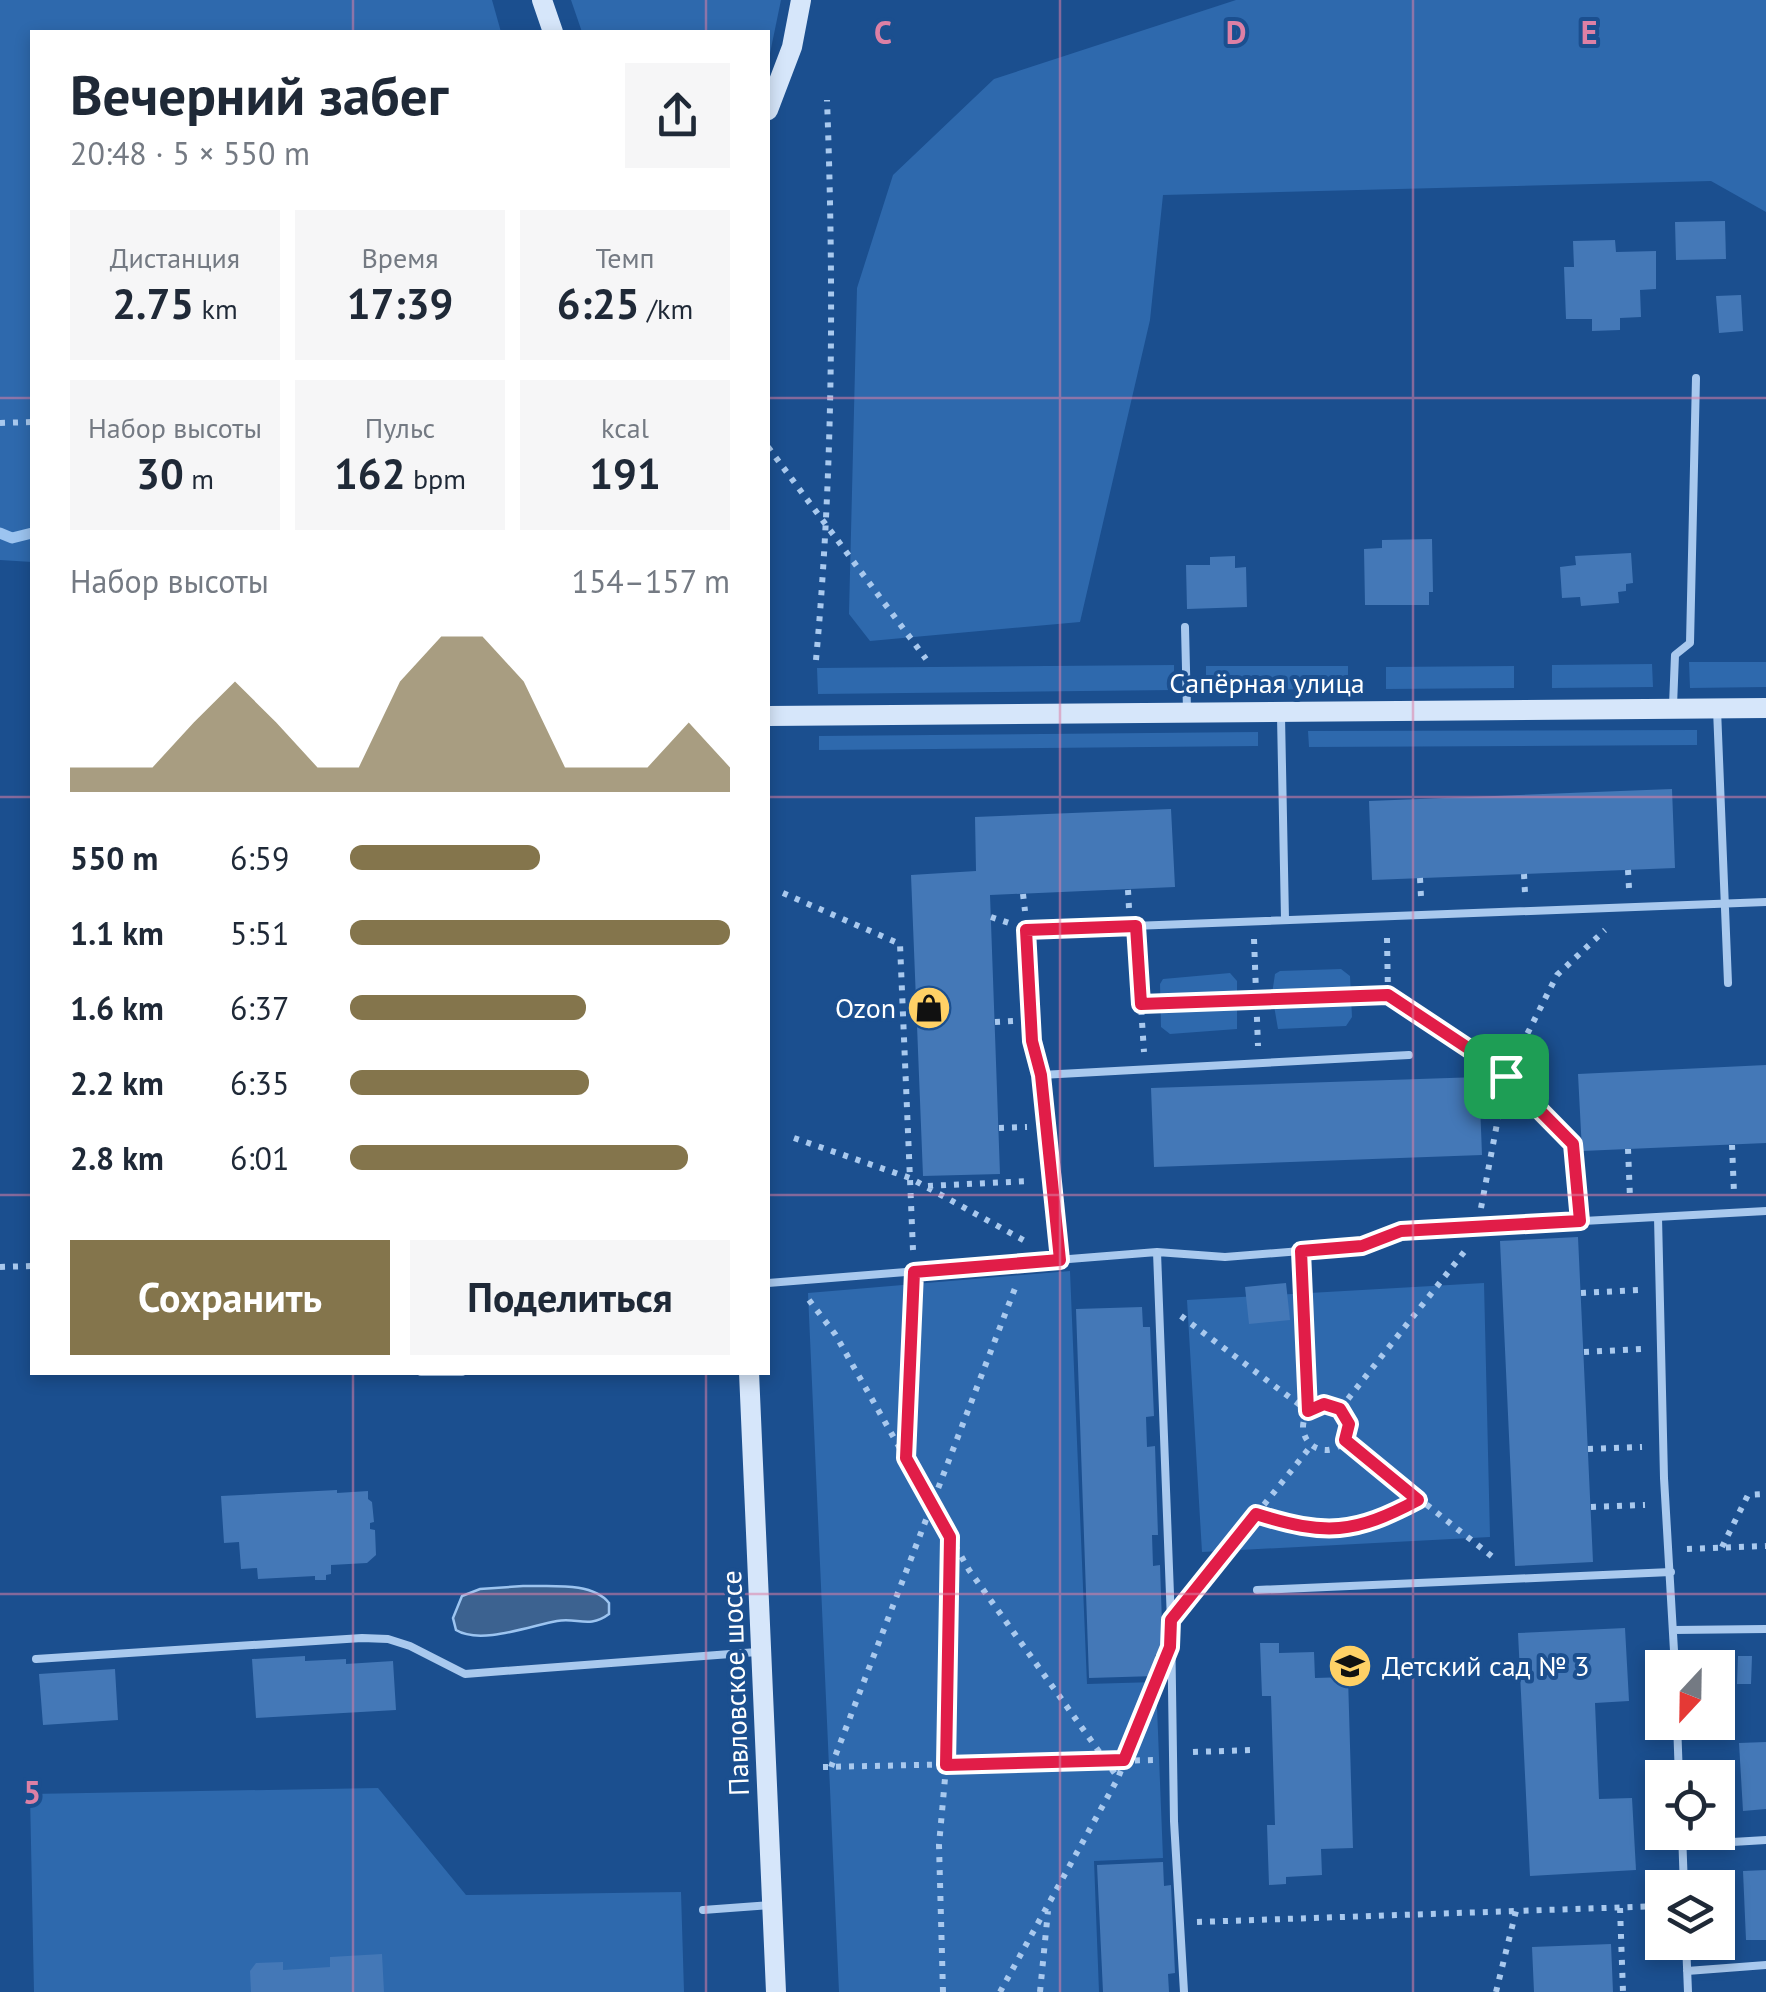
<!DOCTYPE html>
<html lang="ru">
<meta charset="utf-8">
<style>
:root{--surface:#fff;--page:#f6f6f7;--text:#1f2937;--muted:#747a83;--accent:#84754c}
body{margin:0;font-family:"PT Sans",sans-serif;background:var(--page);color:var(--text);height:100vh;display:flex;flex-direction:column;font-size:38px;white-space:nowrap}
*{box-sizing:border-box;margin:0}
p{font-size:32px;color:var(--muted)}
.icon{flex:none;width:55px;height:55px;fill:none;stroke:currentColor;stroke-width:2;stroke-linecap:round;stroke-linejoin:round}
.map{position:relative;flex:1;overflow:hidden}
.side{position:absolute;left:30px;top:30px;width:740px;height:1345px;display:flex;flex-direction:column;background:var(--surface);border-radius:0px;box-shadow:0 5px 15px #0003}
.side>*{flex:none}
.needle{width:65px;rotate:202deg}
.controls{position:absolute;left:1645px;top:1650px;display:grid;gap:20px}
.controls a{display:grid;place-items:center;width:90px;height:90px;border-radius:0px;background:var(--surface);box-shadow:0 5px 15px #0003;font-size:50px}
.pin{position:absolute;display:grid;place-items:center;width:85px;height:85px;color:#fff;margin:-42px;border-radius:20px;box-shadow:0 5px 15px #0006}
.round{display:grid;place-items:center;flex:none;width:105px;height:105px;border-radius:0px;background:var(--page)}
.summary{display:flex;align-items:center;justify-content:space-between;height:170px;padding:0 40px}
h1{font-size:55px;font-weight:700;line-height:75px}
.metrics{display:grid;grid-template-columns:repeat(3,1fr);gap:15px;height:170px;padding:10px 40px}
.metrics div{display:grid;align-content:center;border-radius:0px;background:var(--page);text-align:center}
.metrics b{font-size:42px;font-weight:700}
.metrics small{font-size:28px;font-weight:400}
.metrics p{font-size:28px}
.chart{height:280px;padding:20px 40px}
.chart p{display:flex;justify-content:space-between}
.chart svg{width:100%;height:180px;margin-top:10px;fill:var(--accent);opacity:.7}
.cta{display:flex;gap:20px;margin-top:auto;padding:20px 40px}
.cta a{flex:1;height:115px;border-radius:0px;background:var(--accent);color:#fff;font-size:40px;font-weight:700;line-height:115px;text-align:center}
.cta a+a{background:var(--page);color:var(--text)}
ul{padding:0 40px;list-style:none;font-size:32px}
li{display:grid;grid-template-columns:160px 120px 1fr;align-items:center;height:75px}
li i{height:25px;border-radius:12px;background:var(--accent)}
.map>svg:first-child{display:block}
.green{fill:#2e69ad}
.water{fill:#3c6290;stroke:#9cc4f0;stroke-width:2.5}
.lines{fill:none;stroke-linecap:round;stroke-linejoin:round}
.stream{stroke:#9cc4f0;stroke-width:11}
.building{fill:#4478b7}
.path{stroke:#a9c9ee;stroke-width:6;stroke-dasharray:5 8;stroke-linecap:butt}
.lane{stroke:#a9c9ee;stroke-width:8}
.secondary{stroke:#d6e6fa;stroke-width:20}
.route-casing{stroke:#fff;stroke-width:20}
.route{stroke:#e11d48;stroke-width:12}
.grid{fill:none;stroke:#dd80a5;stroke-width:2.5;stroke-opacity:0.55}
.labels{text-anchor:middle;stroke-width:8;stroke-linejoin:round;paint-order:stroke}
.street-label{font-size:28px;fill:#fff;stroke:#1b4f8f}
.poi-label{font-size:28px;fill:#fff;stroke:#1b4f8f;text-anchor:end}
.grid-label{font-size:32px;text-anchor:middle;font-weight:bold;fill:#dd80a5;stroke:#1b4f8f;stroke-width:8;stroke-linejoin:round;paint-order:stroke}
</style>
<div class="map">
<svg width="1766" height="1992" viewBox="0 0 1766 1992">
<rect width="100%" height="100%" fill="#1b4f8f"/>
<path class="green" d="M0,0H492L501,32H32V562L0,560Z
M571,0H781L768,63V32H582Z
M1236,0H1766V212L1711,181L1163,195L1150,320L1080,622L870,641L849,614L857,288L893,175L994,79Z
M1689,662H1766V687L1690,688Z
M1652,664L1653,687L1552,688V665Z
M1174,665V690L818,694L817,668Z
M1206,666H1348V689L1206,690Z
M1514,666V688L1386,689V667Z
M1697,730V745L1309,747L1308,731Z
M1258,732V746L819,750V736Z
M1341,969L1350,976L1352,1017L1346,1026L1278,1029L1272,994L1275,974L1280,971Z
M1230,973L1237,981V1029L1170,1034L1161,1027L1160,984L1163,979Z
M1070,1271L1087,1684L1156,1682L1163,1858L1094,1861L1099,1992H839L808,1293Z
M1484,1283L1490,1537L1202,1552L1187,1300Z
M378,1788L466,1895L681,1892L684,1992H34L30,1794Z"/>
<path class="water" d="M523,1586C548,1587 592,1581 609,1603V1614C589,1629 577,1617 557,1621C530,1626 480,1645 456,1630L453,1618L462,1596L480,1589Z"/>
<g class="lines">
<path class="stream" d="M0,533L12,538L32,533"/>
</g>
<path class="building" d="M1725,221L1726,259L1676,260L1675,222Z
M1615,240L1616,252L1656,251V289L1640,290L1641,317L1620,318V330L1592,331V319H1566L1564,267H1574L1573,241Z
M1741,295L1743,331L1719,333L1716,296Z
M1432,539L1433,592H1429V605H1365L1364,549L1382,548V540Z
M1631,553L1633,583L1626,584V591L1618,592L1619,603L1581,606L1580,597L1562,598L1560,567L1576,565L1575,556Z
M1235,556V568L1246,567L1247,607L1187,609L1186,565H1210V557Z
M1672,789L1675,868L1372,880L1369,801Z
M1171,809L1175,887L990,895L1000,1174L923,1176L911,875L976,871L975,817Z
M1766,1065V1143L1582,1151L1578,1074Z
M1479,1077L1482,1155L1154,1167L1151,1088Z
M1578,1237L1593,1562L1515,1566L1500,1241Z
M1286,1283L1290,1320L1249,1324L1245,1287Z
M1142,1307L1143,1327H1150L1154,1416L1146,1417L1147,1447L1155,1446L1158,1535H1152L1153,1566L1160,1565L1163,1654L1155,1655L1156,1676L1089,1678L1076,1309Z
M337,1490V1493L368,1491V1499L372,1502L374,1522L370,1523V1529L375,1530L376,1555L367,1563L331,1565V1574L326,1575V1580H315V1576L258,1579L257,1568L241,1569L239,1542L224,1543L221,1496Z
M1625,1628L1629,1701L1595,1703L1599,1799L1632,1798L1636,1870L1530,1876L1518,1633Z
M1260,1643H1279V1653L1314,1652L1315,1678L1348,1677L1353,1848L1321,1849L1322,1875L1286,1877V1884L1269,1885L1267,1825H1275L1271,1696H1262Z
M305,1656V1661L346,1659V1664L393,1661L396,1710L256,1718L252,1659Z
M1738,1656H1752L1751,1684H1737Z
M115,1669L118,1720L43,1725L39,1674Z
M1766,1742V1809L1743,1811L1739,1743Z
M1163,1862L1164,1886L1171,1885L1175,1973L1168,1974L1169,1992H1103L1097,1865Z
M1766,1870V1940H1746L1743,1871Z
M1611,1944L1613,1992H1534L1532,1947Z
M382,1954L384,1992H251L250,1971L256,1963L283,1962V1970L330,1967V1957Z"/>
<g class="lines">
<path class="path" d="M0,423L32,422
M768,447L926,659
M816,660C833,474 834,286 827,100
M1628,870L1629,888
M1524,874L1525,893
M1420,878L1421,897
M1128,890L1129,908
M783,893L900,944L913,1250
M1023,894L1025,911
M991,917L1009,923
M1387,938L1388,995L1497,1068L1573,1144L1578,1200
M1254,939L1258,1046
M1137,945L1144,1052
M1141,1005L1388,995
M995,1022L1014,1021
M999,1128L1027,1127
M794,1138L910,1178L1025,1241
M1732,1145L1734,1193
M1628,1149L1630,1198
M928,1186L1031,1181
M1481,1208L1506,1076L1557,975L1605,930
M0,1267L32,1266
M1581,1293L1640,1290
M809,1300L835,1334L969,1570L1118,1778
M1181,1316L1308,1411
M1305,1337L1308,1410
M1584,1352L1642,1349
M1303 1427a23 23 0 1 1 46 0a23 23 0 1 1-46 0Z
M1340,1409L1468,1247
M1345,1440L1494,1558
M1588,1449L1642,1447
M905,1458L915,1293
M1591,1507L1645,1505
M1256,1515C1326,1536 1354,1534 1418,1500
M1722,1547L1748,1495L1766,1494
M1687,1549L1766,1546
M1191,1596L1311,1446
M1193,1752L1253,1750
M823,1767L1156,1760
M831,1767L1017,1283
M1620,1908L1623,1992
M1197,1922L1516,1911
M943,1992L939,1845L949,1734L950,1539
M1000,1992L1118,1778L1149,1700
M1040,1992L1048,1911
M1496,1992L1516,1911L1662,1906"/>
<path class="lane" d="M1185,627L1187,711
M1673,706L1675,655L1690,643L1696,378
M1717,709L1728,983
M1281,716L1285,919
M1041,1075L1409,1055
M1658,1217L1664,1478L1675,1668
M1301,1251L1305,1319
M1157,1252L1171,1621L1174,1821L1184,1992
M1060,1260L1041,1075L1032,1041L1026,930L1766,902
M768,1283L1157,1252L1225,1257L1301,1251L1361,1246L1401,1231L1766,1211
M421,1372H462
M1257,1590L1671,1572
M1673,1630L1766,1629
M36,1659L362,1638L388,1639L410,1646L465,1674L757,1652
M1677,1722L1679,1778
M1682,1832L1684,1888
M1682,1845L1766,1840
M703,1910L772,1905
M1686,1942L1688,1992
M1687,1971L1766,1965"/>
<path class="secondary" d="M542,0L553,32
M768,110L792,47L801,0
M768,716L1766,708
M749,1372L776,1992"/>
</g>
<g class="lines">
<g class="route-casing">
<path id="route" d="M1136,926L1141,1004L1388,995L1498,1068L1573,1144L1580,1221L1401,1231L1362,1246L1301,1251L1308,1411L1324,1404L1340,1409L1349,1424L1345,1440L1418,1500C1354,1534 1326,1536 1256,1514L1171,1620L1170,1647L1124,1760L946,1765L950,1537L906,1458L914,1272L1060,1260L1041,1075L1032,1041L1026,930Z"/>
</g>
<use href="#route" class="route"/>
</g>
<path class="grid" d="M353,0V32M706,0V32M1060,0V1992M1413,0V1992M0,398H32M768,398H1766M0,797H32M768,797H1766M0,1195H32M768,1195H1766M353,1372V1992M706,1372V1992M0,1594H1766"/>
<defs>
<g id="shop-disc" transform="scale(2.25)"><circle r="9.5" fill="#ffd166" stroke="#1b4f8f"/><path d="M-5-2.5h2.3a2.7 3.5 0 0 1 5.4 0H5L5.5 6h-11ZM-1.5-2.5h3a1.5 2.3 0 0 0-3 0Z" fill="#111"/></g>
<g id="school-disc" transform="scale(2.25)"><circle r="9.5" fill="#ffd166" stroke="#1b4f8f"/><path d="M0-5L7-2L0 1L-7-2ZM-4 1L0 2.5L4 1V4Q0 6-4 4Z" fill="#111"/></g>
</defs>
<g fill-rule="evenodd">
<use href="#shop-disc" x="929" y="1008"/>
<use href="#school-disc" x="1350" y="1666"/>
</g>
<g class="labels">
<g class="street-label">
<text x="1267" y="693">Сапёрная улица</text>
<text transform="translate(735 1683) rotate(-92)" y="10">Павловское шоссе</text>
</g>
<g class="poi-label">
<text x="896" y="1018">Ozon</text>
<text x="1382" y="1676" text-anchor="start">Детский сад № 3</text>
</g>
</g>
<g class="grid-label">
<text x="883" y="44">C</text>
<text x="1236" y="44">D</text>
<text x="1589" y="44">E</text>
<text x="32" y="1804">5</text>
</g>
</svg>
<div class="controls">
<a><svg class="needle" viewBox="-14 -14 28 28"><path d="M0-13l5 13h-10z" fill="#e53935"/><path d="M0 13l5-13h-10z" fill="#747a83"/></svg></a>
<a><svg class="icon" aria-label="locate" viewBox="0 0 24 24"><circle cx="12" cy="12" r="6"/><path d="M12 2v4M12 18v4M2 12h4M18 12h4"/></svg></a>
<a><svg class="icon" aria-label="layers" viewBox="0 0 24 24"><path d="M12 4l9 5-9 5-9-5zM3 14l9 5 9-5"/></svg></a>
</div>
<div class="pin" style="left:1506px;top:1076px;background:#1e9e55"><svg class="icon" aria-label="arrive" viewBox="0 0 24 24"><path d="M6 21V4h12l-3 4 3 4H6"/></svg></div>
<section class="side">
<div class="summary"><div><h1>Вечерний забег</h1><p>20:48 · 5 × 550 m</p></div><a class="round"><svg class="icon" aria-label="share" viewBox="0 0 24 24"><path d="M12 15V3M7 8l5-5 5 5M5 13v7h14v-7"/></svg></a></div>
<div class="metrics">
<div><p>Дистанция</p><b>2.75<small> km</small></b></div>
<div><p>Время</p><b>17:39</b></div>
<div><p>Темп</p><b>6:25<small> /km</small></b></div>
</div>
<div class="metrics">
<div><p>Набор высоты</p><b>30<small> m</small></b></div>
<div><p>Пульс</p><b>162<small> bpm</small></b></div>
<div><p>kcal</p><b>191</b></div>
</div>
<div class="chart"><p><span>Набор высоты</span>154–157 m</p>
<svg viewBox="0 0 160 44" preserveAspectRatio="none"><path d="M0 44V38L10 38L20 38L30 27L40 17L50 27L60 38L70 38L80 17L90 6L100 6L110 17L120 38L130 38L140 38L150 27L160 38V44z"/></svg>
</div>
<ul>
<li><b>550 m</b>6:59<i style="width:50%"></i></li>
<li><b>1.1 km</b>5:51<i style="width:100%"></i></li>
<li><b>1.6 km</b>6:37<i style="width:62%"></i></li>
<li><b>2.2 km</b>6:35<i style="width:63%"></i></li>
<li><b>2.8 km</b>6:01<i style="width:89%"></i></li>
</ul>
<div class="cta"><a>Сохранить</a><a>Поделиться</a></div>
</section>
</div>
